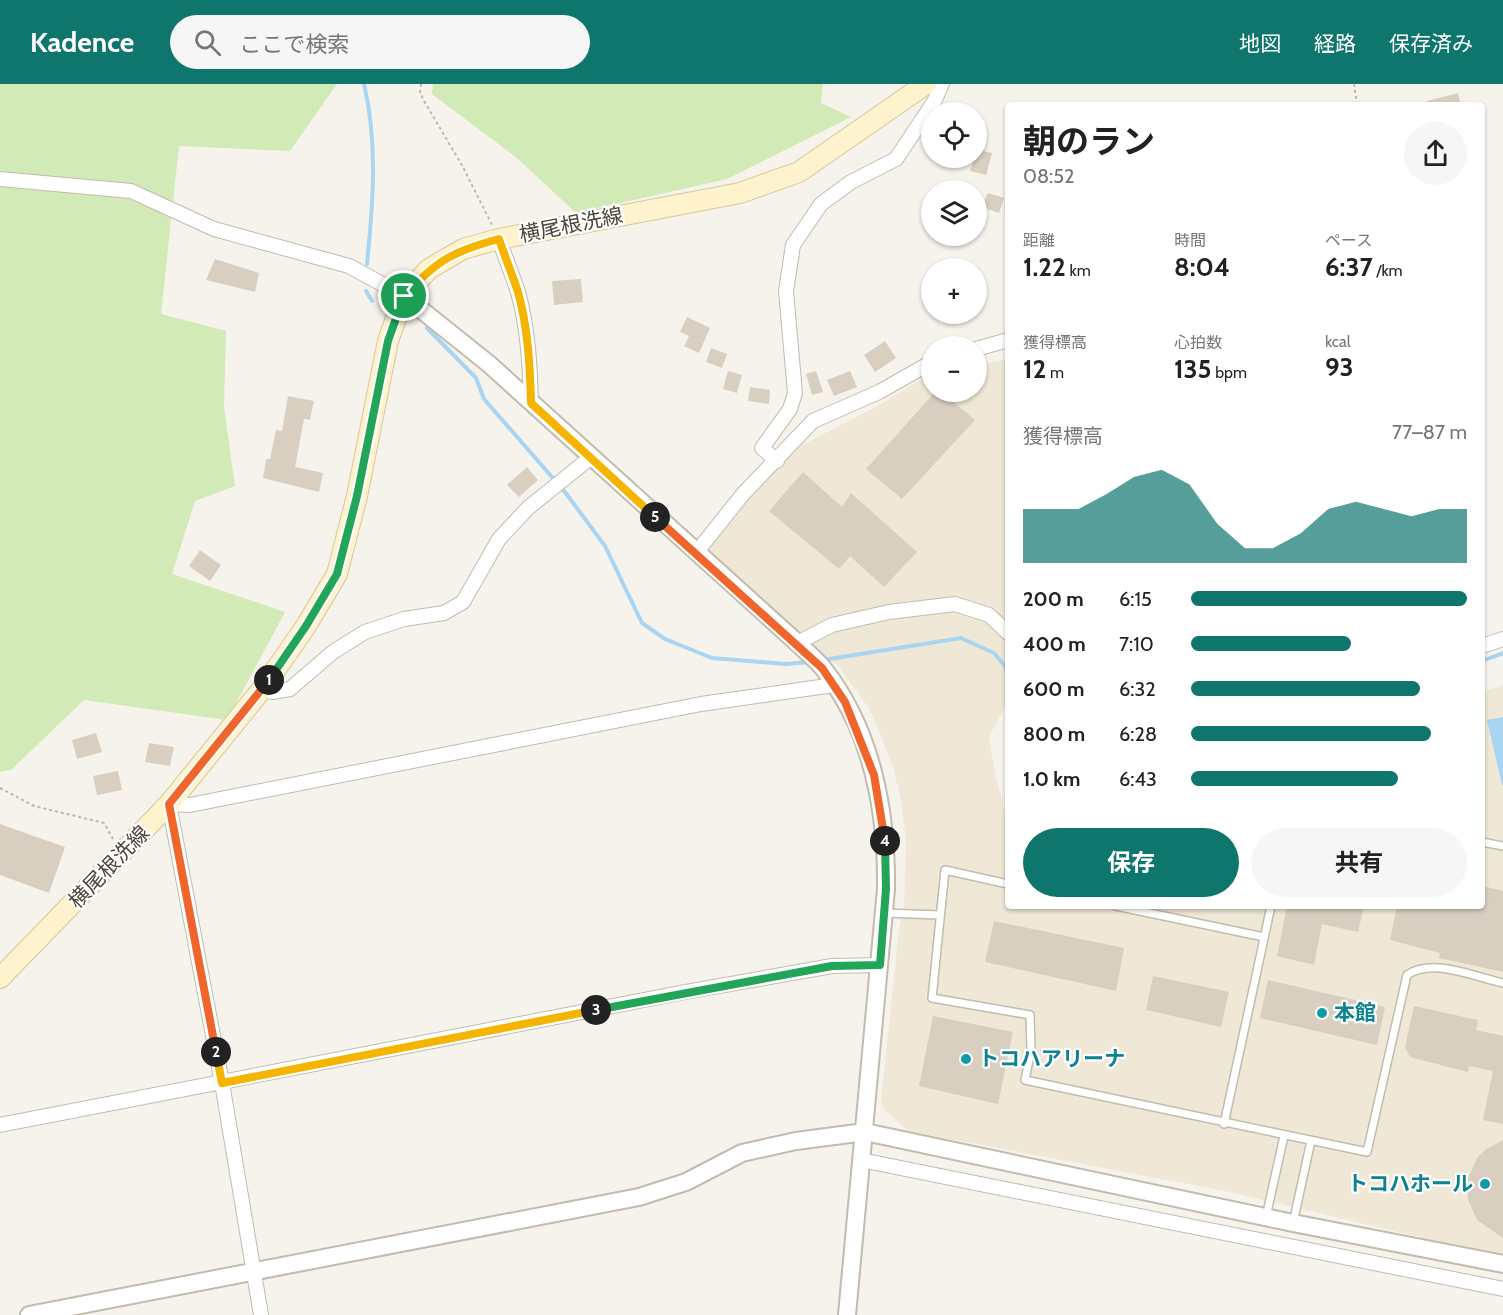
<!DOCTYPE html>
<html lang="ja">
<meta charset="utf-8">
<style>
:root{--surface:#fff;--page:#f6f6f6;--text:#222;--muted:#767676;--accent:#0f766e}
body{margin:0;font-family:Cabin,"Noto Sans JP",sans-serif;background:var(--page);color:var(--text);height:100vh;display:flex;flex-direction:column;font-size:22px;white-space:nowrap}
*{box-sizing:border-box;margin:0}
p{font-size:20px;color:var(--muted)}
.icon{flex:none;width:33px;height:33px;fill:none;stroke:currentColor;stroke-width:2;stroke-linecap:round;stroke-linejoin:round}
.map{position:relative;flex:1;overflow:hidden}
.details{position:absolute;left:1005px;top:18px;width:480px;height:807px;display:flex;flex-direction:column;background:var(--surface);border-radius:6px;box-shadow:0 2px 4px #0004}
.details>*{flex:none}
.buttons{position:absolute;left:921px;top:18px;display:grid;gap:12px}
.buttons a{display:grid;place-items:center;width:66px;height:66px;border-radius:50%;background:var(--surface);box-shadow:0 2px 4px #0004;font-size:30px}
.pin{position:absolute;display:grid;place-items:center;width:51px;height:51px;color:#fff;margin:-26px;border:3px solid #fff;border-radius:50%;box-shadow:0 2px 6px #0007}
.km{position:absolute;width:30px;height:30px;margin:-15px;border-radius:50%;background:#222;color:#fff;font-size:16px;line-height:30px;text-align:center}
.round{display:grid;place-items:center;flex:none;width:63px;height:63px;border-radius:32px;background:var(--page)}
.head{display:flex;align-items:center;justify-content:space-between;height:102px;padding:0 18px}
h1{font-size:33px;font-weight:700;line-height:45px}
.stats{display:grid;grid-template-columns:repeat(3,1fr);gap:9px;height:102px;padding:6px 18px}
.stats div{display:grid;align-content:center}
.stats b{font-size:26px;font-weight:700}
.stats small{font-size:16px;font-weight:400}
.stats p{font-size:16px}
.chart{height:168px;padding:12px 18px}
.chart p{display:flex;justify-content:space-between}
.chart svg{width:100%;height:108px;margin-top:6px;fill:var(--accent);opacity:.7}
.cta{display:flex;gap:12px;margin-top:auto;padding:12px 18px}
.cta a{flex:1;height:69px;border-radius:36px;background:var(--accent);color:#fff;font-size:24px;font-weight:700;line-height:69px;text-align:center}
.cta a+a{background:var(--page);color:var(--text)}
ul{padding:0 18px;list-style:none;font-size:20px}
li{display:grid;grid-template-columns:96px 72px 1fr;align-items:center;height:45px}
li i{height:15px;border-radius:8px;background:var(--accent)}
header{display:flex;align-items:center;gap:36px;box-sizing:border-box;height:84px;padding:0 30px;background:var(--accent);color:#fff}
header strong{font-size:28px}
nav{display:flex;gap:33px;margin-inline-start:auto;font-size:21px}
.search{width:420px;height:54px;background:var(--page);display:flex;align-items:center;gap:15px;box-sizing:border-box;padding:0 21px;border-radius:33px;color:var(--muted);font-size:22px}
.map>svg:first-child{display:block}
.education{fill:#efe8d6}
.green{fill:#d2eab5}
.water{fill:#a9d4f2}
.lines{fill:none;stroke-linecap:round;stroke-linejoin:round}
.stream{stroke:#a9d4f2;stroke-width:4}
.building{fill:#d8cfc1}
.service-casing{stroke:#c2bbae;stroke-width:10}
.minor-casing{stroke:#c2bbae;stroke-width:16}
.tertiary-casing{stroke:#c2bbae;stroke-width:20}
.secondary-casing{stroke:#d6c79b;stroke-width:22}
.path{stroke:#c4b79f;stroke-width:2;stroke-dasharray:3 3;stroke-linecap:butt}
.service{stroke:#fff;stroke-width:7}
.minor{stroke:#fff;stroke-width:14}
.tertiary{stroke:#fff;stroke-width:16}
.secondary{stroke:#fff3cd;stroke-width:20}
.split-1-casing{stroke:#fff;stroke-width:12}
.split-2-casing{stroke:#fff;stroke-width:12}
.split-3-casing{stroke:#fff;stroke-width:12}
.split-4-casing{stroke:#fff;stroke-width:12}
.split-5-casing{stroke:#fff;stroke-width:12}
.split-6-casing{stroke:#fff;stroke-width:12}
.split-1{stroke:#22a559;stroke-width:8}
.split-2{stroke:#f0652b;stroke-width:8}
.split-3{stroke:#f5b400;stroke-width:8}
.split-4{stroke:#22a559;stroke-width:8}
.split-5{stroke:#f0652b;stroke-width:8}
.split-6{stroke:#f5b400;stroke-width:8}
.culture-dot{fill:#0f9aa8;stroke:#fff;stroke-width:2}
.labels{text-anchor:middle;stroke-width:4.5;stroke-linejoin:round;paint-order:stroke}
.street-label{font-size:21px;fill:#4b4439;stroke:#fff}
.culture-label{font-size:21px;font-weight:bold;fill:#0d838f;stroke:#fff;text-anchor:start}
</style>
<header>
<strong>Kadence</strong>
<div class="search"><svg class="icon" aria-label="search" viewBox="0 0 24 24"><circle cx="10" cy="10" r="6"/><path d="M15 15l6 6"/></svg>ここで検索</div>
<nav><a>地図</a><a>経路</a><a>保存済み</a></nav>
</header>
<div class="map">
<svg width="1503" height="1231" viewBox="0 0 1503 1231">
<rect width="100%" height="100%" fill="#f6f3ec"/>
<path class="education" d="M1008,275V617L989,653L995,689L1008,741V822H1482V609L1503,601V1173L1230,1108L908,1047L884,1025L881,1017L899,846L904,821L906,757L901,717L893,682L869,624L839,583L708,466L787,369L883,319L931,289L932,308H976L977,281Z"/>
<path class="green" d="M0,0H337L290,67L179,62L161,230L226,247L224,323L235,402L195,417L172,490L285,528L227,636L84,616L11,686L0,688Z
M433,0H823L821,19L851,33L727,95L576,129L517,74L432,10Z"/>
<path class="water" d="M1503,633V701H1502L1487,636Z"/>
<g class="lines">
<path class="stream" d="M364,0C378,59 373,120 367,180
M366,207L372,217
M427,244L476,294L484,315L565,408L605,462L642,539L665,555L712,574L786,580L810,578
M823,576L961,554L994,569L1005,582L1008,593
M1482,577L1503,569"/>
</g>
<path class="building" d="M1458,9L1461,21H1428L1427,17Z
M976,65L992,69L986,91L970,87L974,74H976Z
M988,109L1004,114L999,129L982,123Z
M215,175L259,189L255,208L206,196Z
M581,195L583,218L554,221L552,197Z
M687,233L710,244L699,269L684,262L689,252L680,248Z
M885,257L896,274L875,288L864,271Z
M711,264L727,270L722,284L706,278Z
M728,287L742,291L737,309L723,305Z
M816,287L823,308L812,311L806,290Z
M850,287L857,303L834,312L827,296Z
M750,303L770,306L769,320L748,317Z
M935,308H941L975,336L902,415L866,385Z
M288,312L314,317L310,336L304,335L295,383L323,389L319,408L263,394L266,375H270L276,346L282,347Z
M527,383L538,396L519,413L507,401Z
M803,388L842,423L851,409L917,468L884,503L850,472L839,485L769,427Z
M200,466L221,481L210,497L189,482Z
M96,649L102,668L77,675L72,656Z
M149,659L174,663L170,682L145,678Z
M118,687L122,706L97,711L93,692Z
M0,740L65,763L49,809L0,791Z
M1482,802L1503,807V888L1439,874L1440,869L1390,856L1397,822H1482Z
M1287,822H1364L1358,848L1322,840L1314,881L1277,872Z
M994,837L1124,864L1116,907L985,878Z
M1153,892L1229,908L1221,943L1146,926Z
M1268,896L1385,923L1377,961L1260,934Z
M1414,922L1478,936L1476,946L1503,952V1040L1483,1036L1493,987L1469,982L1468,988L1410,973L1405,963Z
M933,932L1013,948L998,1020L919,1002Z
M1503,1056V1154L1477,1136L1468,1116L1467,1105L1468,1094L1477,1074L1485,1066Z"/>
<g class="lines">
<g class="service-casing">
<path id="service" d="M1482,758L1503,762
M1008,800L945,786L932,914L1030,931L1031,966L1025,996L1367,1068L1407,891C1432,873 1475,893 1503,899
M1116,822L1264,853
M884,829L940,831
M1224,1040L1271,822
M1266,1133L1284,1052
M1293,1139L1311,1057"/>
</g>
<g class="minor-casing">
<path id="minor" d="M0,95L131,107L214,145L349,182L404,212
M499,155C505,173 512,190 518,208C528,244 530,282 531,319
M976,265L1008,256
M777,377L762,364L790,325L795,309L786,207L793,161L821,120L851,98L896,75L934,18L942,0
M696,469L743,410L813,337L879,308L932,278
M797,559L832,541L889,528L955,520L989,531L1008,549
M1482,562L1503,555
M263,604L272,608L290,605L333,568L365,548L404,535L444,529L463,518L499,455L528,424L590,374
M0,1041L685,908L832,882L880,881
M861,1076L1503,1205
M261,1231L222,999L169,720L190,721L701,620L834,601"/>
</g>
<g class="tertiary-casing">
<path id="tertiary" d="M404,212L489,280L793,555C803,565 814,573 823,584C872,646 887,728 886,805L847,1231
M29,1231L639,1113L686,1098L742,1069L796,1057L865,1048L1293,1139L1503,1180"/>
</g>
<g class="secondary-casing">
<path id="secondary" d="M0,894L169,720L263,604L306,542L337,490L357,412L388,257L404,212L429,185L463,165L499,155L740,109L799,88L926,0"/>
</g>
<path class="path" d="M421,0L420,8L424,17L463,83L492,141
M1354,0L1357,21
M0,704L34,722L104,739L113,755"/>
<use href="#service" class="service"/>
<use href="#minor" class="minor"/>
<use href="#tertiary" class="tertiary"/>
<use href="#secondary" class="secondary"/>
</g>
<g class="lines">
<g class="split-1-casing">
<path id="split-1" d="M269,596L306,542L337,490L357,412L388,257L404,212"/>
</g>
<g class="split-2-casing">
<path id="split-2" d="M216,968L169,720L269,596"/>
</g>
<g class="split-3-casing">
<path id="split-3" d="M216,968L222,999L596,926"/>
</g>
<g class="split-4-casing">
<path id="split-4" d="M596,926L832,882L880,881L886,805L885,757"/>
</g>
<g class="split-5-casing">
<path id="split-5" d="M655,433L822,584L845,618L874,691L885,757"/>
</g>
<g class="split-6-casing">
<path id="split-6" d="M404,212C436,177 453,167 499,155C505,173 512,190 518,208C528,244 530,282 531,319L655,433"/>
</g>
<use href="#split-1" class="split-1"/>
<use href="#split-2" class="split-2"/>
<use href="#split-3" class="split-3"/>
<use href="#split-4" class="split-4"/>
<use href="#split-5" class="split-5"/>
<use href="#split-6" class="split-6"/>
</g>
<g class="culture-dot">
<circle cx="1322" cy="929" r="6"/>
<circle cx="966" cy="975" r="6"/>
<circle cx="1485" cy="1100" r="6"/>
</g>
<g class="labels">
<g class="street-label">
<text transform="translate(571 141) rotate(-11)" y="7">横尾根洗線</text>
<text transform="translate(109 783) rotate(-46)" y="7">横尾根洗線</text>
</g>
<g class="culture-label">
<text x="1334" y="936">本館</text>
<text x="978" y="982">トコハアリーナ</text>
<text x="1473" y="1107" text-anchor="end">トコハホール</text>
</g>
</g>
</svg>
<div class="buttons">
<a><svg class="icon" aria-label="locate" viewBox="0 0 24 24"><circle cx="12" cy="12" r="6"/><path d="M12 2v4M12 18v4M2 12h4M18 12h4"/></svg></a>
<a><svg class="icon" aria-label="layers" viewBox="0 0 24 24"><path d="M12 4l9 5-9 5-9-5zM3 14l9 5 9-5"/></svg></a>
<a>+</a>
<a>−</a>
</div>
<div class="pin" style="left:404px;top:212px;background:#1e9e55"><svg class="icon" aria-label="arrive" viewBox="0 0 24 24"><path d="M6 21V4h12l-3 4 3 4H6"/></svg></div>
<b class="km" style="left:269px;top:596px">1</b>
<b class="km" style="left:216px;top:968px">2</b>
<b class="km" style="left:596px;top:926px">3</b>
<b class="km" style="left:885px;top:757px">4</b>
<b class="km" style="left:655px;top:433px">5</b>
<section class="details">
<div class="head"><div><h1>朝のラン</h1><p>08:52</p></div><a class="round"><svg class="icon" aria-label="share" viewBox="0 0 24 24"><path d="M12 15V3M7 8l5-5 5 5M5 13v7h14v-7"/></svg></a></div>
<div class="stats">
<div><p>距離</p><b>1.22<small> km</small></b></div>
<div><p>時間</p><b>8:04</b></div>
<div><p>ペース</p><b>6:37<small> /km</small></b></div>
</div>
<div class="stats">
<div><p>獲得標高</p><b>12<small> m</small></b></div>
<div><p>心拍数</p><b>135<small> bpm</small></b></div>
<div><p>kcal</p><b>93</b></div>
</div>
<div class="chart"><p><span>獲得標高</span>77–87 m</p>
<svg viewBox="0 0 160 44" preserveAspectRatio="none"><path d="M0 44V22L10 22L20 22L30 16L40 9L50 6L60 12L70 28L80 38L90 38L100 32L110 22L120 19L130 22L140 25L150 22L160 22V44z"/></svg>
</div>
<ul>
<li><b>200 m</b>6:15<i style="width:100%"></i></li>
<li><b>400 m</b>7:10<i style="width:58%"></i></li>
<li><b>600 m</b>6:32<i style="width:83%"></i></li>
<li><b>800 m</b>6:28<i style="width:87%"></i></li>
<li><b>1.0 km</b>6:43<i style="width:75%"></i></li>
</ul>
<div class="cta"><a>保存</a><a>共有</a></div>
</section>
</div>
